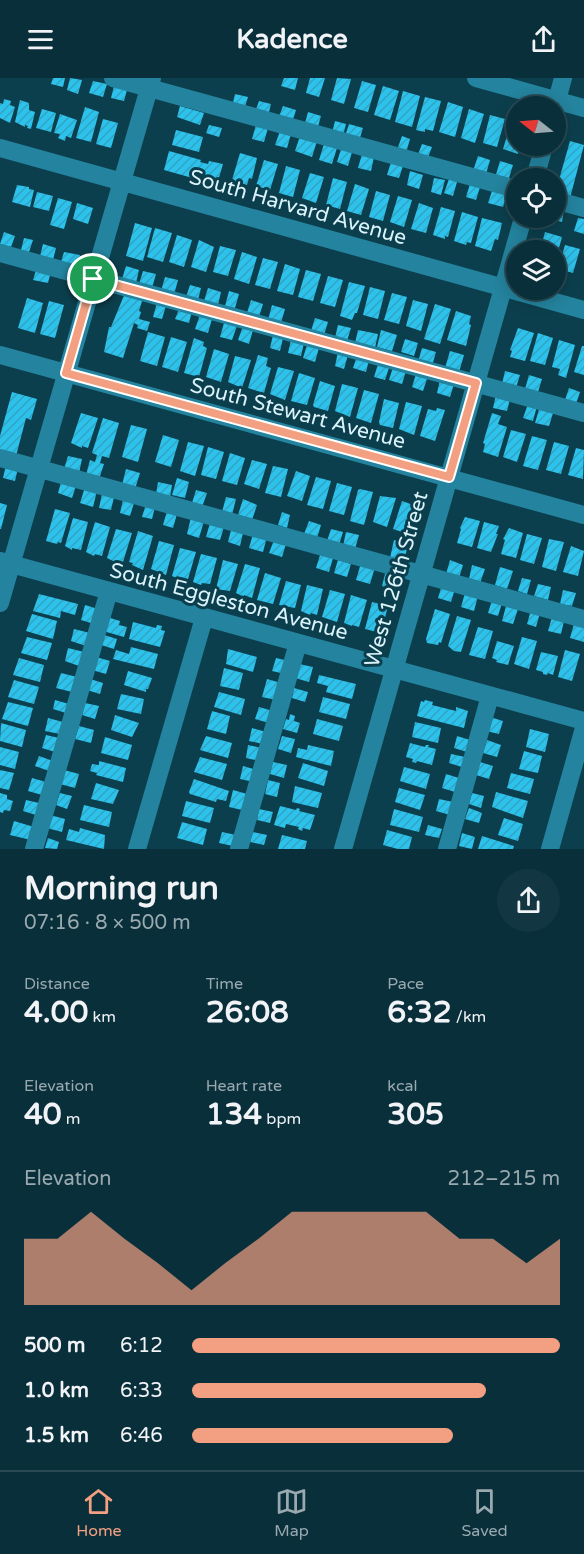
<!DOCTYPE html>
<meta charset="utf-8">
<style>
:root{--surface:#092f3a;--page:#123742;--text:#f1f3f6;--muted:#99a9af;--line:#294a54;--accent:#f2a081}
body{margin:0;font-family:"Varela Round",sans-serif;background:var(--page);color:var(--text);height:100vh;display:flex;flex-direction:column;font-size:22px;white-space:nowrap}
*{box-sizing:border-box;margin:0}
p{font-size:20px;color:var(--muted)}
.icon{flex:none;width:33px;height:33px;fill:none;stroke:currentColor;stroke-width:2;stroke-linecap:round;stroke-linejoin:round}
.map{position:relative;height:771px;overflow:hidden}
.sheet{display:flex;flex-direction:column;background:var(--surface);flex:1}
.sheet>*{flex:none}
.needle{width:39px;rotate:287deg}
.buttons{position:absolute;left:506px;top:18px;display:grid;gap:12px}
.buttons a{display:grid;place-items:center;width:60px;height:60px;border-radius:50%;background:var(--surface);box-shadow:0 3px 15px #0003,0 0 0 2px var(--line);font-size:30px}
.pin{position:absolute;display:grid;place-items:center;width:51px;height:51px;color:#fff;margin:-26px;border:3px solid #fff;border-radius:50%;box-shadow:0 2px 6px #0007}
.round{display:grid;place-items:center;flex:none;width:63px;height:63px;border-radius:32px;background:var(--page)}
.overview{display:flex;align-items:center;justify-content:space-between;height:102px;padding:0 24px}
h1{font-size:33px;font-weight:800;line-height:45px}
.metrics{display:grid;grid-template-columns:repeat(3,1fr);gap:9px;height:102px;padding:6px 24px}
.metrics div{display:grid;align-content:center}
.metrics b{font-size:30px;font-weight:800}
.metrics small{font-size:16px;font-weight:400}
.metrics p{font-size:16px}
.chart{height:168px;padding:12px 24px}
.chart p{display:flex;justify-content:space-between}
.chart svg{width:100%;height:108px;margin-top:6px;fill:var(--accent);opacity:.7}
ul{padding:0 24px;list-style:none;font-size:20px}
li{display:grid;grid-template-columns:96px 72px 1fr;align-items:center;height:45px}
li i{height:15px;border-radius:8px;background:var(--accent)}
header{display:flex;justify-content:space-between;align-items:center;height:78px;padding:0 24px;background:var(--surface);font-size:27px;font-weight:800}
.dock{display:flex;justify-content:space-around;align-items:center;height:84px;border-top:2px solid var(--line);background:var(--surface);font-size:16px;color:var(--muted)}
.dock a{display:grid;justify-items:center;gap:3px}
.dock .selected{color:var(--accent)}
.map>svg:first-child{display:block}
.building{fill:url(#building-hatch)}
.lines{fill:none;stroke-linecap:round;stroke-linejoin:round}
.minor{stroke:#24839e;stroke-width:18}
.route-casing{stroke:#fff;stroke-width:12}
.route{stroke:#f2a081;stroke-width:8}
.labels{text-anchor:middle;stroke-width:6;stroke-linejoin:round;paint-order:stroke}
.street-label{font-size:21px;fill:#dbf4fc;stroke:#0c3f4d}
</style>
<header><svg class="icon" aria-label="menu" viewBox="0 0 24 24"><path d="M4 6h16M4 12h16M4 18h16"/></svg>Kadence<svg class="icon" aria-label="share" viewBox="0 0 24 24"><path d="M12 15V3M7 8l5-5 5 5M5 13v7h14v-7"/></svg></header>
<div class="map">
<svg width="584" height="771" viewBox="0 0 584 771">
<defs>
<pattern id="building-hatch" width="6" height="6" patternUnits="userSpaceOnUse" patternTransform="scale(1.5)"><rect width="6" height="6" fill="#2dc2eb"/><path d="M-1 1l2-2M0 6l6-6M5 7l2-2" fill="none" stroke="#32a4c3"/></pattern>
</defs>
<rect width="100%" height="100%" fill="#0c3f4d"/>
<path class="building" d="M53,0H65L63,9L51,6Z
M70,0L82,2L78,16L67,12Z
M284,0H298L295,12L281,8Z
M310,0H325L319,19L306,15Z
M337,0L351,1L344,26L331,22Z
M93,3L107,6L103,19L89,15Z
M362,3L376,7L368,34L354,30Z
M114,8L127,12L124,23L111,20Z
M383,8L399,13L390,42L374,37Z
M403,13L420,18L412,49L395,44Z
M235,16L248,19L244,32L232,29Z
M425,19L441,23L433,53L425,51V54L416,52Z
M4,21L11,23L10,27L15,29L10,45L0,40V25L3,26Z
M20,22L29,25V32L35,34L31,51L27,50L28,48L25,47V49L15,44Z
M259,23L271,26L268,38L255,34Z
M448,24L463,29L455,59L439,54Z
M180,28L204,35L200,47L177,39Z
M283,28L296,32L292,45L278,41Z
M85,29L99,34L91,64L76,60Z
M42,31L56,35L51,54L36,50Z
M469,31L484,36L475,65L461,60Z
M308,34L321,38L317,52L304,49Z
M60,36L77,42L71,60L66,58L65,63L58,60L60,56L54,55Z
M490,37L505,41L497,69L483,65Z
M103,41L118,45L111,70L96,66Z
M335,43L346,46L343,58L332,55Z
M511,44L516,45V68H521L518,76L503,71Z
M349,46L363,50L359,63L345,58Z
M209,47L222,50L219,59L206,55Z
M256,47L268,50L264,64L252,61Z
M176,52L203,59L199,74L172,67Z
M280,53L291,56L287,70L275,67Z
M300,58L317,63L312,79L295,73Z
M402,58L410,61L406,75L397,72Z
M570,63L584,67L570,120L555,116Z
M324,66L337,70L332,86L319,82Z
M422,66L432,69L427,82L417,79Z
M341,71L352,74L348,88L337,84Z
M169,73L201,82L200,84L208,86L209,83L223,86L218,103L204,99L205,97L198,95L196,101L164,92Z
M240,75L257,80L252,101L249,100L247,107L232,102Z
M362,76L374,79L371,93L358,90Z
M478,78L490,82L486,96L473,93Z
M264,82L278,86L270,112L256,108Z
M500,83L513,87L508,103L495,100Z
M391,84L403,88L399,100L387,97Z
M286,88L300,92L293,119L279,115Z
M410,93L423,97L419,111L407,107Z
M310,95L324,99L316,125L302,120Z
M333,100L347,104L340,131L326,127Z
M434,100L445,102L441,117L431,114Z
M449,101L457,104L453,118L444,115Z
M355,106L369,111L361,137L347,133Z
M470,106L480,109L476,122L466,119Z
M17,107L29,109V111L34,112L30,129L12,124Z
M376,113L390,117L383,143L369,139Z
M492,113L507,117L503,129L488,125Z
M37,114L53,118L49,133L33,129Z
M398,118L412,122L404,149L390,144Z
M58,120L72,124L64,151L50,147Z
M77,125L93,130L88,146L73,141Z
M419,125L433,130L426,155L411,151Z
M441,129L455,133L448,159L445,158V161L433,157Z
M555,130L564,132L562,144L547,140H555Z
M462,134L478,139L471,165L467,164L466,167L454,163Z
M482,140L502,145L498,162L495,161L491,173L475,168Z
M578,140L584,141V156L574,153Z
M135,145L152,150L143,183L126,178Z
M155,150L172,155L163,184L147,179Z
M4,154L15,158L11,169L0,166Z
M545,154L562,159L556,181L555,172H540Z
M177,157L192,162L184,189L169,184Z
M24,160L33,162L29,174L21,172Z
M199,162L214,169L206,194L191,189Z
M43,166L56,170L53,182L40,178Z
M565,167L580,171L573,195L558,191Z
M220,168L236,172L228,198L213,194Z
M64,174L80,177L77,190L61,184Z
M242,174L257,179L249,206L234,201Z
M263,180L278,184L270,211L255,207Z
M285,186L300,191L293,217L277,213Z
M126,188L139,192L136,205L122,201Z
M37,189L51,193L48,205L33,202Z
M306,192L321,196L313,223L298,219Z
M143,193L156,196L152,210L139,206Z
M328,198L343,202L335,229L320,225Z
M165,199L178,202L174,217L161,213Z
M349,204L365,208L357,235H355L352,242L340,238Z
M190,207L201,210L198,222L186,219Z
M370,209L385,213L378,241L363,237Z
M208,210L221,214L218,227L204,223Z
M229,213L239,216L235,230L225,228Z
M125,215L143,220L139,233L141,234L139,241L150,244L147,253L137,250L138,247L134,245L123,280L104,274L109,249H111Z
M392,215L407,219L399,246L384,242Z
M27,220L43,225L35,255L18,250Z
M251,222L263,226L259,239L247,235Z
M413,222L428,226L421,253L406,248Z
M49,223L64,227L55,260L40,256Z
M157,225L166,228L162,241L153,239Z
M435,226L451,231L440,266L424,261Z
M272,227L285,231L281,245L268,242Z
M180,229L192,233L189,245L175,241Z
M456,233L471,238L469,246L471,247L466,268L447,262Z
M200,237L212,241L208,255L195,251Z
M315,240L328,244L324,257L311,253Z
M224,245L237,248L232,262L220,259Z
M338,247L351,250L347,263L335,260Z
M243,248L253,252L249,266L238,262Z
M518,250L534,255L525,283L510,279L512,273L510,272Z
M358,252L378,256L375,270L355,265Z
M381,252L397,257L392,273L377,269Z
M148,254L165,259L157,288L140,283Z
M538,255L553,260L545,287L530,283Z
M273,257L283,260L280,273L270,270Z
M171,259L187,264L178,294L162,289Z
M194,260L204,264L203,268L207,270L199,299L184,295Z
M405,261L418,265L414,278L401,274Z
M291,262L304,265L301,278L288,275Z
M559,262L575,267L566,300L558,297L560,291L552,289Z
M307,267L319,270L315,284L303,280Z
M582,268H584V297L574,294Z
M422,270L436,274L432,288L418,284Z
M214,271L229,276L221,304L206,299Z
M450,273L464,277L459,294L445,290Z
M338,274L348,277L344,291L335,288Z
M258,277L268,280L266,288L271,290L264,315L248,310Z
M235,278L251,282L242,310L228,304Z
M357,278L369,282L366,294L353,290Z
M378,286L389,290L385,302L374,299Z
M278,289L294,293L285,322L270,316Z
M393,289L406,293L402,306L389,302Z
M505,293L520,297L516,310L502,306Z
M299,295L315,300L307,327L291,323Z
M416,296L427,301L423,313L412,309Z
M529,297L542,301L538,314L525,311Z
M440,302L454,306L450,319L437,315Z
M320,303L335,308L328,333L314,329L313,327Z
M342,306L358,310L350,339L335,333Z
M569,310L580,314L576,326L565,322Z
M364,312L379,316L371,345L356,340Z
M12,314L37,321L31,342L26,340L16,378L0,374V358Z
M496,317L510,321L507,333L493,330Z
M384,321L399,325L393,350L380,347L379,344Z
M406,324L422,328L414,357L399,351Z
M528,326L537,328L533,343L523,340Z
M540,328L554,332L549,348L535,345Z
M437,330L445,332L435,363L420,358L428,331L436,333Z
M81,335L98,340L88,370L82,368V370L71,365Z
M492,335L501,338L498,346L507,349L498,379L483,374L485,366L483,365Z
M103,340L119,345L109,380L102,378L100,385L104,386L99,401L86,397L90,382L95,384L97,377L92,375Z
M131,347L147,351L138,384L122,379Z
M511,352L526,356L517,384L503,379Z
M163,357L179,362L171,389L155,384Z
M532,358L547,362L538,392L523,388Z
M188,364L204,368L195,398L180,393Z
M554,364L569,368L561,396L546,392Z
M208,369L224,374L216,401L201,397Z
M576,370L584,372L583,401L568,397Z
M230,375L245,380L237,407L222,403Z
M68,378L82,381L79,395L64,391Z
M252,382L267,386L259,411L244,406Z
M6,387L18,390L15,403L3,400Z
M273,388L288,391L281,419L265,415Z
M126,391L140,395L135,411L122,407Z
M296,393L310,398L302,423L287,418Z
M316,399L331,403L323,431L307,427Z
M177,400L189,404L185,420L172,417Z
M61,404L76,408L72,420L58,415Z
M158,404L172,407L170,419L156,416Z
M337,405L352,409L344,437L329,433Z
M85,409L97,413L93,429L80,425Z
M360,411L373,414L364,447L350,443L358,412Z
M196,412L207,415L202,429L192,425Z
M102,416L114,419L111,432L99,430Z
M380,418L396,420L387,449L373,444Z
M226,419L236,421L232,437L222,434Z
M243,421L257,427L252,442L238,437Z
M123,422L134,425L130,438L120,435Z
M402,423L416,428L414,436L417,437L411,457L393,451Z
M0,425L7,427L1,451H0Z
M146,426L155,429L152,441L142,439Z
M55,431L70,435L61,465L58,464L57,466L46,463Z
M167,433L177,436L173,450L163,447Z
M282,434L290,437L287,450L278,447Z
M191,439L204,443L199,460L187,456Z
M465,439L480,443L472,469L457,465L461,451L460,450Z
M73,440L88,444L81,472L72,470V472L65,468Z
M309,443L321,447L317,460L304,456Z
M95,444L110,449L102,478L95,476L94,478L86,474Z
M484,444L499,448L496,456H498L491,474L477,470Z
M210,445L224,449L220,462L206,459Z
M509,450L523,455L516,480L501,476L505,462L503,461Z
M116,451L132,455L123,484L116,482L115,484L107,480Z
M331,451L343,454L339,467L327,463Z
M231,452L243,455L240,468L228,464Z
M138,453L153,458L143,492L132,487L133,485L129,484Z
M346,454L359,457L355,471L343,468Z
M253,456L267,459L263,474L249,470Z
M527,456L542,460L534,486L520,482Z
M549,461L564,464L556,493L542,489Z
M274,462L286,466L282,479L269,475Z
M394,462L408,466L404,484L390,480Z
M159,463L174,467L166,497L151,491Z
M571,468L584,473L578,498L563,494Z
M180,470L196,474L188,501L180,499L179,501L172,498Z
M201,476L217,480L210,506L202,505L201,507L193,504Z
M320,477L333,480L329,494L316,490Z
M223,482L238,486L230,513L216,511Z
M338,482L351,486L347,499L334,495Z
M450,482L463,487L459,500L446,496Z
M361,485L375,489L370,506L356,502Z
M245,486L260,490L252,520L244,517V519L236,515Z
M472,487L485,491L480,505L469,501Z
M500,489L513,493L507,511L495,507Z
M386,492L400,496L395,513L382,508Z
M265,495L281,500L273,526L257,522Z
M522,500L531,502L527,516L518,513Z
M286,503L301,507L295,530L279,527Z
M538,506L551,509L548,522L534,518Z
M307,507L323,511L317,537L311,535L310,537L301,533Z
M442,507L455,511L451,524L438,520Z
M330,512L345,516L337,544L322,539Z
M563,512L576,515L572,528L560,526Z
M465,515L478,518L474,533L461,529Z
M39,516L78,526L75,537L61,533L60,540L33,533Z
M351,517L367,522L359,549L352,547V548L344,545Z
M492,522L502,525L498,538L488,535Z
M372,524L388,528L381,555L365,551Z
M85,527L98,531L94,546L81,542Z
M506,528L518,531L513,546L502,543Z
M435,531L450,536L441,565L439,564L438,567L427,565L426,561Z
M531,532L540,535L536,549L527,546Z
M32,536L57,543L53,561L26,553Z
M457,538L471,542L461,574L454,573L448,568Z
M107,539L120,543L119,547L127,549L124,559L103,553Z
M552,539L564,543L561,556L548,553Z
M133,544L156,550L157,547L162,548L161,552L165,553L160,569L129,561Z
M574,546L584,549V564L570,560Z
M478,549L493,553L485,581L469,577Z
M74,551L90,555L86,568L71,563Z
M104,557L117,561L114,571L101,567Z
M27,559L52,565L47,582L21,575Z
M522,559L537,563L529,591L514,586Z
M497,563L514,568L508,587L496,584L497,582L492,580Z
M131,569L158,576L154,591L113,581L116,572L129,576Z
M68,570L84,574L79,588L65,583Z
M228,571L257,579L253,594L226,586Z
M565,572L580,576L572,603L558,599Z
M541,574L558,578L553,597L548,595L547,597L543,596V594L536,592Z
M96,579L110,583L106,596L92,592Z
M19,580L44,587L40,604L13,597Z
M276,580L289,583L285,596L272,593Z
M299,586L313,589L309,604L295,600Z
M224,590L243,595L239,612L220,608Z
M128,593L152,600L148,611H146V614L124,607Z
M61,595L77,599L72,614L56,610Z
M319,597L356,606L352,621L326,614L328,608L317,605Z
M90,601L103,605L100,616L87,612Z
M267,601L281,605L276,622L262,619Z
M14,602L39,609L34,626L8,619Z
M294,610L308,614L305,624L292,620Z
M219,614L245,621L241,637L214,629Z
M121,616L144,621L141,636L117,631Z
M323,619L350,626L346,641L319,634Z
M55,622L69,626L66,635L53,631Z
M425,622L433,624L432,627L456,633V629L468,633L464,650L417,638L421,623L424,624Z
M8,624L33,630L28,648L2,641Z
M85,625L99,628L95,641L82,637Z
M259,629L273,633L269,645L255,641Z
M212,633L230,638L226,656L207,651Z
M290,636L295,638L294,643L300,645L297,655L283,651L286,641L289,642Z
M115,637L139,645L132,659L111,652Z
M490,639L503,643L499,656L486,653Z
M48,640L63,644L60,656L45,653Z
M317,641L343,648L339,663L313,656Z
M415,644L441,650L438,665L412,659Z
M1,645L26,652L22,669L0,663Z
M79,648L94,652L91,665L75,661Z
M252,650L266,654L263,666L249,663Z
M530,651L549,656L545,674L526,669Z
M46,657L59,660L55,674L42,670Z
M206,658L232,665L228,680L200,672Z
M282,658L295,661L291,675L278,671Z
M457,658L470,662L467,674L454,670Z
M105,659L132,667L128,682L101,675Z
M487,662L501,667L497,679L483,675Z
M410,665L425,669L426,667H429L428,669L436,671L432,687L417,683L416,685L412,684L413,681L406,679Z
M248,667L262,670L260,683L246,680Z
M308,667L334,673L331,688L296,679L298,670L307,672Z
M0,669L19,674L15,691L0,687Z
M524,673L542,678L538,695L519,691Z
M451,676L465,679L462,689L449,685Z
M39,678L53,683L49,693L35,688Z
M200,679L227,686L222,702L194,694Z
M99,683L126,690L123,704L96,697L97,695L90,693L92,686L99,687Z
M273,684L287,687L284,700L270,696Z
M480,684L493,688L489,701L476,697Z
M303,685L328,693L324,708L298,700Z
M243,688L257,692L254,704L240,701Z
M404,689L430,696L426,711L400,703Z
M0,692L14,695L9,712L0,710Z
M64,692L79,696L75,710L60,706Z
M511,695L534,701L530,716L507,710Z
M446,696L459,700L455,714L442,710Z
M32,700L46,704L42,717L28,713Z
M194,701L229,713L226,723L217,721L216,724L190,716L189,714Z
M268,702L280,705L277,719L265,716Z
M96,705L119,712L113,726L91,721Z
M295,708L322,715L318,730L292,724Z
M399,710L425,717L420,732L395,724Z
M233,712L247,716L242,732L229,729Z
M496,714L528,723L523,740L492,729Z
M0,715L7,717V721L13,723L10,733L4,732L3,735L0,734Z
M60,715L72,718L67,731L56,727Z
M472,715L484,718L481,730L469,726Z
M439,721L453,724L450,737L436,733Z
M26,722L39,725L36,737L23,733Z
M186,723L214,730L210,745L182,738Z
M84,727L112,734L109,749L80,742Z
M280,728L296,732L297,730L300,731L299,733L315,737L310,752L303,750L302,753L298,751L299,749L286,746L285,750L274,747Z
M469,730L482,735L479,745L465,741Z
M259,731L273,734L270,745L257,742Z
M394,731L423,739L419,754L390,747Z
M50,737L65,741L62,754L47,750Z
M504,740L523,746L518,763L498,757Z
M14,743L34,749L31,762L10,757Z
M182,744L207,751L203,767L177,760Z
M428,747L442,751L439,760L425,757Z
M80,750L105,757L104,771L66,762L69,751L79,754Z
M387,752L412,759L409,771H398L383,767Z
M222,754L236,757L233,768L219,765Z
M253,754L267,757L264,767L250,764Z
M462,755L475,759L472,771L459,768Z
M282,757L307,763L305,771H278Z
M482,758L514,768L513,771H478Z
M48,760L59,764L57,771L45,770Z"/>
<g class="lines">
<path class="minor" d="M113,0L516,111
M476,0L584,30
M555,30L563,0
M0,70L584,232
M535,100L544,68
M555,122L584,130
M0,175L584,335
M0,277L584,437
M0,380L584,541
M0,483L584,643
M0,525L152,0
M34,771L109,513
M137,771L204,540
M239,771L298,565
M343,771L523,140
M447,771L490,618
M550,771L584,650"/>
</g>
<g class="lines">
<g class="route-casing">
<path id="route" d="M93,201L476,305L449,399L66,295Z"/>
</g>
<use href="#route" class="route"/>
</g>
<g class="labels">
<g class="street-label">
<text transform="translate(298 129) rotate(16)" y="7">South Harvard Avenue</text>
<text transform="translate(298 335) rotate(15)" y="7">South Stewart Avenue</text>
<text transform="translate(396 501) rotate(-74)" y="7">West 126th Street</text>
<text transform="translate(229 523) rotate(15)" y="7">South Eggleston Avenue</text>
</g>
</g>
</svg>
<div class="buttons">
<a><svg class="needle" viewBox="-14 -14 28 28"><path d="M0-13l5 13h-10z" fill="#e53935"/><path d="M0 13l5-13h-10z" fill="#99a9af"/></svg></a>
<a><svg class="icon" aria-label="locate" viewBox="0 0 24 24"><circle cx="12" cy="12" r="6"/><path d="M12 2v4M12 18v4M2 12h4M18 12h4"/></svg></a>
<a><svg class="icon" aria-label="layers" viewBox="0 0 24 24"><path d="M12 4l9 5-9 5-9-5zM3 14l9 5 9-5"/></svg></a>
</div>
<div class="pin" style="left:93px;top:201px;background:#1e9e55"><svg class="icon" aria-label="arrive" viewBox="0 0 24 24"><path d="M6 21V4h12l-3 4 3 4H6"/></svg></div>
</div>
<section class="sheet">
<div class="overview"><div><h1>Morning run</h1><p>07:16 · 8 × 500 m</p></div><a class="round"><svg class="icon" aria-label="share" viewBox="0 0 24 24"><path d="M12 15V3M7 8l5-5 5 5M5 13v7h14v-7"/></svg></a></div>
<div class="metrics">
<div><p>Distance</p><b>4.00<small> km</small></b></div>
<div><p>Time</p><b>26:08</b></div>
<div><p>Pace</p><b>6:32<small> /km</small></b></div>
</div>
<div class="metrics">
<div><p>Elevation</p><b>40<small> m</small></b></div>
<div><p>Heart rate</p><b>134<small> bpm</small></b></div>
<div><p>kcal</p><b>305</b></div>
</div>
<div class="chart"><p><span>Elevation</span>212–215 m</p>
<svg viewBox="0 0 160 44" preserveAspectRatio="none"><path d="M0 44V17L10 17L20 6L30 17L40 27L50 38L60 27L70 17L80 6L90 6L100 6L110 6L120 6L130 17L140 17L150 27L160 17V44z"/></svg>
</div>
<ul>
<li><b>500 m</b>6:12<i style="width:100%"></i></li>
<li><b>1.0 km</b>6:33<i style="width:80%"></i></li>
<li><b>1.5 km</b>6:46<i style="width:71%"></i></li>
</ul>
</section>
<nav class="dock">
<a class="selected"><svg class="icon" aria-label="home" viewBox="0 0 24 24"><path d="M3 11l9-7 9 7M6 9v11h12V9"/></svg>Home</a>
<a><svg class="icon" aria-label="map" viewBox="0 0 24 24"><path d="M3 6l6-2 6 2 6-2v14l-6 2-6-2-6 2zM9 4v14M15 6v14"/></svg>Map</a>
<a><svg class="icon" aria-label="saved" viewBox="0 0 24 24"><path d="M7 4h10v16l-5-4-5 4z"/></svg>Saved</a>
</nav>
